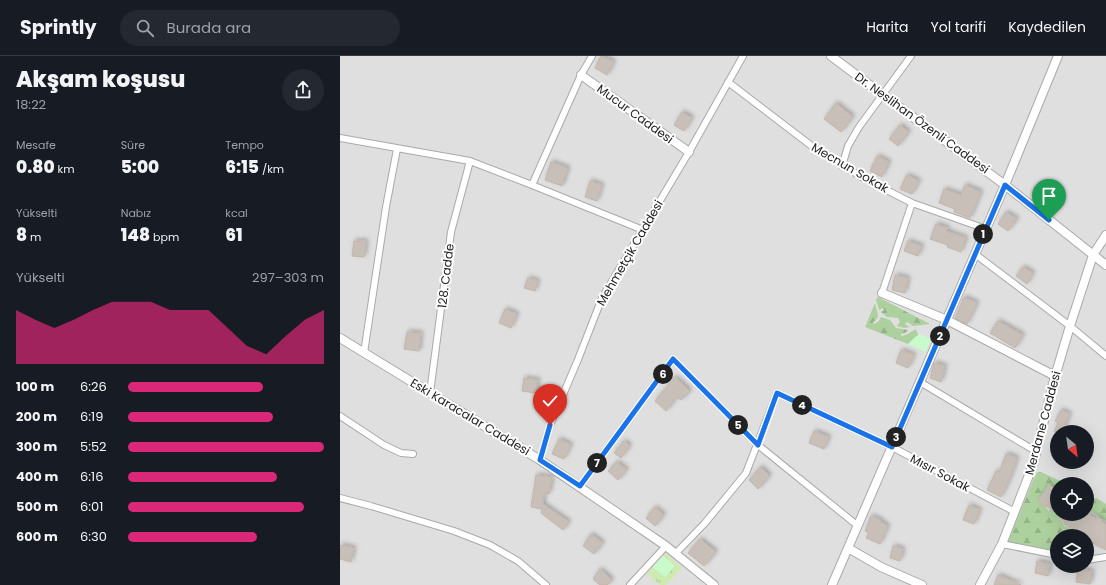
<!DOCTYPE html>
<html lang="tr">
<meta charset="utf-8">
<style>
:root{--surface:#171b24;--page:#242831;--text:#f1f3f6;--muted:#9ea1a6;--line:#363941;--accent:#db2777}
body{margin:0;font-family:Poppins,sans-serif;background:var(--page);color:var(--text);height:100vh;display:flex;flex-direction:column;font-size:15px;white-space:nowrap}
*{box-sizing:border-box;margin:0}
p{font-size:13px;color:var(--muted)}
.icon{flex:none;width:22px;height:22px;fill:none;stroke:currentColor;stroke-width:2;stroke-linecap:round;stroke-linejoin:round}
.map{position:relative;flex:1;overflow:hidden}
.sheet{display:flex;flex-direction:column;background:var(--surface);width:340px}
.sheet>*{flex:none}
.needle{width:26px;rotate:151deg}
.buttons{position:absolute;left:710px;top:369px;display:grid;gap:8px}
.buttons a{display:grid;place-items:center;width:44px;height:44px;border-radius:50%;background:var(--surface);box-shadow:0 4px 16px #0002;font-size:20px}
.pin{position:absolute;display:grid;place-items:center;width:34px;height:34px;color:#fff;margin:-41px -17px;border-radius:50% 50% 50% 0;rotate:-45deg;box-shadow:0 0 4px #0007}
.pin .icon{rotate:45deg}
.km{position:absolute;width:20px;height:20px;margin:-10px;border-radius:50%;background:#222;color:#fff;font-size:11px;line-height:20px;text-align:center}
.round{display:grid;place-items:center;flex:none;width:42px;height:42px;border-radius:21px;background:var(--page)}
.summary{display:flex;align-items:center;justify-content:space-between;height:68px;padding:0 16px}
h1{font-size:22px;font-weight:800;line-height:30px}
.stats{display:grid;grid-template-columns:repeat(3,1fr);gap:6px;height:68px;padding:4px 16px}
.stats div{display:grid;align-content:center}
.stats b{font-size:17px;font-weight:800}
.stats small{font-size:11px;font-weight:400}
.stats p{font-size:11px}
.chart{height:112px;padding:8px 16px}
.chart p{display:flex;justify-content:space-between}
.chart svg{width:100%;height:72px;margin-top:4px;fill:var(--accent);opacity:.7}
ul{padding:0 16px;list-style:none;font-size:13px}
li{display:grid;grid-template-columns:64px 48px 1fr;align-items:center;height:30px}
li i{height:10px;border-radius:5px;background:var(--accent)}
header{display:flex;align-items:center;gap:24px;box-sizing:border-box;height:56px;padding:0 20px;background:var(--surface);border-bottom:1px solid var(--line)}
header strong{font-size:19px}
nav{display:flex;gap:22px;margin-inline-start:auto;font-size:14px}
.search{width:280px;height:36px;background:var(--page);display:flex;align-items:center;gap:10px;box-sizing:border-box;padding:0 14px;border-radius:22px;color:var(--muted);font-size:15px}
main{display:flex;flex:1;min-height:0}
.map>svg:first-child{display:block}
.residential{fill:#e0dfdf;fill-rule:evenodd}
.grass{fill:url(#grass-tufts)}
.forest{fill:url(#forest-firs)}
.park{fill:#c8facc}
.building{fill:#c7bfb8;stroke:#c4b6ab;filter:url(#shadow)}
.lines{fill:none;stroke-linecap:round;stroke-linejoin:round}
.minor-casing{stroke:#a9a9a9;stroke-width:8}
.tertiary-casing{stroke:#a9a9a9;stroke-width:10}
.minor{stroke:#fff;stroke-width:6}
.tertiary{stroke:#fff;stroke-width:8}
.route-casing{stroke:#fff;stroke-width:8}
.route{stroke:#1a73e8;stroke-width:5}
.labels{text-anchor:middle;stroke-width:4;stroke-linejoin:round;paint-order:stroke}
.street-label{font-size:12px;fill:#222;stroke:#fff}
</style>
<header>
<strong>Sprintly</strong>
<div class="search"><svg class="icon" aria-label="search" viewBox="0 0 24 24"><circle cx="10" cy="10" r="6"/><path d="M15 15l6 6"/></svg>Burada ara</div>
<nav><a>Harita</a><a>Yol tarifi</a><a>Kaydedilen</a></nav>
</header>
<main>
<section class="sheet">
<div class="summary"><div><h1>Akşam koşusu</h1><p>18:22</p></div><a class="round"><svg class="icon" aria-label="share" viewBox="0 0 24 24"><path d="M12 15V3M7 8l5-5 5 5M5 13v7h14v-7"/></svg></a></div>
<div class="stats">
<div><p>Mesafe</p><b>0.80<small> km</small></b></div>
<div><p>Süre</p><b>5:00</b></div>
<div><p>Tempo</p><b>6:15<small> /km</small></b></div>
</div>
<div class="stats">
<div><p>Yükselti</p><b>8<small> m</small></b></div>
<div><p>Nabız</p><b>148<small> bpm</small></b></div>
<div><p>kcal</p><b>61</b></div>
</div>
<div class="chart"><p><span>Yükselti</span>297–303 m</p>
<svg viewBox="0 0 160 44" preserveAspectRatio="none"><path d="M0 44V11L10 17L20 22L30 17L40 11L50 6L60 6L70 6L80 11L90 11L100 11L110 22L120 33L130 38L140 27L150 17L160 11V44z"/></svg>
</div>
<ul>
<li><b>100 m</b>6:26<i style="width:69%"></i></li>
<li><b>200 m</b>6:19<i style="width:74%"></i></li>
<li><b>300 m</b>5:52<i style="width:100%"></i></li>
<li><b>400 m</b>6:16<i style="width:76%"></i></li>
<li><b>500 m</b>6:01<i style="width:90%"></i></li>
<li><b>600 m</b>6:30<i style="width:66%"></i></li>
</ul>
</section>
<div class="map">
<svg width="766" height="529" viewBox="0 0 766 529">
<defs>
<pattern id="grass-tufts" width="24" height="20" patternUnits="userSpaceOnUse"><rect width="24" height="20" fill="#cdebb0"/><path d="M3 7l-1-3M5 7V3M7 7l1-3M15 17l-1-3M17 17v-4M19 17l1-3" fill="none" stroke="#b0c997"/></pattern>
<pattern id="forest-firs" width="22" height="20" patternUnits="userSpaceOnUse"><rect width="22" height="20" fill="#add19e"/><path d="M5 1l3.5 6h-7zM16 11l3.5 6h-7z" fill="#95b388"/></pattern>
<filter id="shadow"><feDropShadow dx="2" dy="-2" stdDeviation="2" flood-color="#0004"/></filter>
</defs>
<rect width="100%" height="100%" fill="#f2efe9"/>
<path class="residential" d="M0,0H766V529H0ZM717,376H747V406H717ZM717,428H747V458H717ZM717,480H747V510H717Z"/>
<path class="grass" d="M325,497L342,512L326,529H320L307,518L313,511L325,521L335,510L323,500Z"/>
<path class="forest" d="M538,241L590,268L573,270L567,266L565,268L570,271L564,272L557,270L560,266L558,262L547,261L541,256L544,254L543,252L539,254L536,244Z
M535,247C536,255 542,261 533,266L534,268L539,265L541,261L550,264L556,272L568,274L565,277L561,278V280L566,279L576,273L578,279L568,288L525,271Z
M701,416L727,428H717V433L709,428L698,445L706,451V452L709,455L710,453L720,459L718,462L724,467L723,469L732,474L734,472L746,480H717V495L668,486L696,417Z
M756,442L766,448V465L747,452V445Z"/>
<path class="park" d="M580,278L591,283L586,296L568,288L574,282Z
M323,500L335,510L325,521L313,511Z"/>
<path class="building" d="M261,0L274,6L267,19L255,12Z
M496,47L513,61L501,76L484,63Z
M342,56L352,62L344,75L334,69Z
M560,69L569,76L558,90L549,83Z
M537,100L549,106L542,121L530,115Z
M211,106L228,112L222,130L205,124Z
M567,119L579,125L572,138L560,133Z
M250,125L262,129L257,145L245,141Z
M625,129L641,136L630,162L614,156L615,153L599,147L604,133L621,139Z
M666,156L677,163L668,175L658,168Z
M596,168L608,172L606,175L626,182L621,196L607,191L608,189L590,183Z
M14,185H26L24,201L12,200Z
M568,185L582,190L578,200L564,195Z
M683,211L693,217L687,228L676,220Z
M555,219L568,222L565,237L552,234Z
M188,222L198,225L195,235L184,232Z
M624,241L637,247L627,268L615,262Z
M165,253L177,258L171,272L159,267Z
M658,265L683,279L675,292L650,277Z
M67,276L81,277L79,295L64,293Z
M561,294L574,299L568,312L556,307Z
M594,307L605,310L601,326L590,322Z
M335,321L350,335L341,344L337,341L326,355L315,345Z
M184,322L198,324L196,337L182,335Z
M721,354L730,358L722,376H714L718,367L715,365Z
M474,375L489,381L484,393L469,387Z
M219,383L231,389L224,403L212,398Z
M284,385L290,390L281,402L274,397Z
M666,398L677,402L670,422L661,441L647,434L656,415L659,417Z
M277,406L287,414L278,424L268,415Z
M421,411L430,420L418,433L409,424Z
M196,419L212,421L209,438L204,437L203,448L229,466L223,474L201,457L202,453L191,451Z
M709,429L717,434V457L698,445Z
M629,449L640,454L634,468L623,464Z
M315,451L324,459L315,470L306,462Z
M722,458H749L756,463L757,461L762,464L761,465L766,469V494L752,487L754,486L748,483L749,481L734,471L732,473L724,468L725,466L719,462Z
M531,460L541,464V466L548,470L540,488L526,482L529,477L525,475Z
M251,478L263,487L254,498L243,490Z
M360,483L376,496L364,510L348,497Z
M1,489L14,492L11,506L0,503Z
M553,490L563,493L560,505L550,502Z
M697,505L710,508L708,520L695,517Z
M260,513L272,524L267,529H260L253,523Z
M738,513L752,515L750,528L736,526Z
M658,519L681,529H654Z"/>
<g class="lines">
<g class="minor-casing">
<path id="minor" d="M388,26L473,91L498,107L527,124L572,147L646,173
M0,82L130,105L192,129L303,174
M502,110L508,90L519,71L571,0
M192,129L241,19L252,0
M635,198L730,270L766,300
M542,237L572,147
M24,297L46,151L57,93
M580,326L697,396
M90,337L111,176L130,105
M0,360L44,389L61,397L73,398
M200,404L210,369L237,306L262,242L349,96L403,0
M240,430L333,303L418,389L518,470
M0,442L31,450L114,475L150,489L178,505L206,529
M662,488L717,499
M336,497L365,467L406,417L437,337L552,391L675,456
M747,504L766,501
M290,529L326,490"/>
</g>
<g class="tertiary-casing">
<path id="tertiary" d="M491,0L543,39L665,129L766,209
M241,19L349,96
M542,237L607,264L715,320
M0,282L200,404L326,490L374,529
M508,492L541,511L582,529
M492,529L665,129L718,0
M640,529L662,488L693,409L714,324L730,270L753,199L766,179"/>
</g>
<use href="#minor" class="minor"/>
<use href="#tertiary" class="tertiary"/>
</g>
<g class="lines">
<g class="route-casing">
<path id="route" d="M210,369L200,404L240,430L333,303L418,389L437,337L552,391L665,129L709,164"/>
</g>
<use href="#route" class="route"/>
</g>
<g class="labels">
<g class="street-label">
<text transform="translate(295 58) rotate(36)" y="4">Mucur Caddesi</text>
<text transform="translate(582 67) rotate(36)" y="4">Dr. Neslihan Özenli Caddesi</text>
<text transform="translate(510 112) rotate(30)" y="4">Mecnun Sokak</text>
<text transform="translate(290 197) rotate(-60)" y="4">Mehmetçik Caddesi</text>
<text transform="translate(106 220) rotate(-83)" y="4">128. Cadde</text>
<text transform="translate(130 361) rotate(31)" y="4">Eski Karacalar Caddesi</text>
<text transform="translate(703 367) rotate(-75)" y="4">Merdane Caddesi</text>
<text transform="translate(600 417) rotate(28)" y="4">Mısır Sokak</text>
</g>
</g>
</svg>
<div class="buttons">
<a><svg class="needle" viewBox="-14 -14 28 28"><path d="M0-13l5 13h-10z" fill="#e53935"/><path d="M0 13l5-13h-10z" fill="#9ea1a6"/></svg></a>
<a><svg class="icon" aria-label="locate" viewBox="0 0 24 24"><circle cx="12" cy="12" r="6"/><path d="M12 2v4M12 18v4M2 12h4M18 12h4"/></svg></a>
<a><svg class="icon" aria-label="layers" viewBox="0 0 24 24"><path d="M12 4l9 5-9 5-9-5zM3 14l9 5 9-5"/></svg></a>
</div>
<div class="pin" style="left:709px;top:164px;background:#1e9e55"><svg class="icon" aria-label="arrive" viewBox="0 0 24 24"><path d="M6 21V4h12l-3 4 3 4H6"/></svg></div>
<div class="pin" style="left:210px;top:369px;background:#d93025"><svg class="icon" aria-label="check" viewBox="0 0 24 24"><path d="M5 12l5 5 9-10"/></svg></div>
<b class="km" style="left:643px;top:178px">1</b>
<b class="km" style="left:600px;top:280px">2</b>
<b class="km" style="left:556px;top:381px">3</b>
<b class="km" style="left:462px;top:349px">4</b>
<b class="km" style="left:398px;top:369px">5</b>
<b class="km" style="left:323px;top:318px">6</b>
<b class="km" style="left:257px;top:407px">7</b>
</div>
</main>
